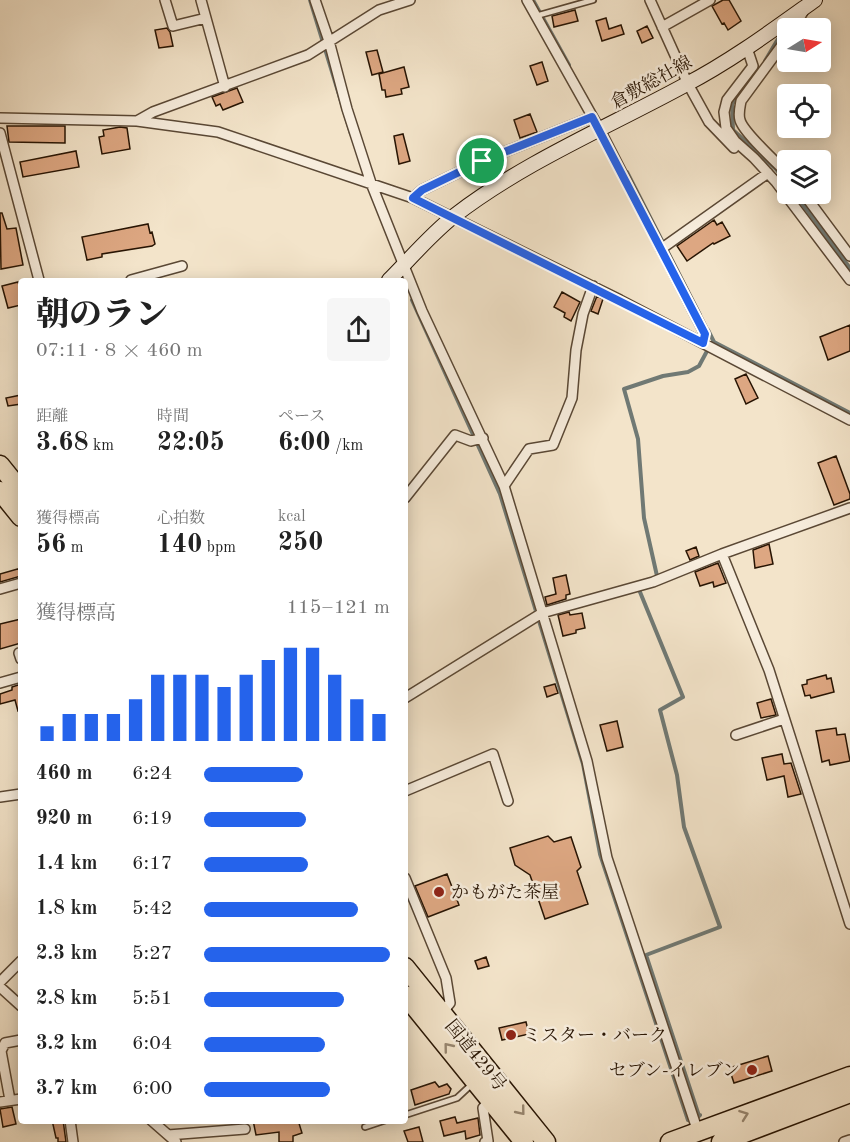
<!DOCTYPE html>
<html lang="ja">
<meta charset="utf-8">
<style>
:root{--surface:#fff;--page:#f6f6f6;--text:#222;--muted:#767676;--accent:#2563eb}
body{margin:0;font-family:"Old Standard TT","Noto Serif JP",serif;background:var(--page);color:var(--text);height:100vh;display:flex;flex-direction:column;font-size:22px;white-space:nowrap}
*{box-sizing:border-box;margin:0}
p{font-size:20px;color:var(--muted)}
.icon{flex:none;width:33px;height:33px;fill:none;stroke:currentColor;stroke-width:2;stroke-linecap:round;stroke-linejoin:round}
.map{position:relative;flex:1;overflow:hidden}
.panel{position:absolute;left:18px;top:278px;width:390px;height:846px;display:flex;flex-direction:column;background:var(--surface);border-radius:6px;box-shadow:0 3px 15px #0003}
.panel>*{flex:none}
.needle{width:39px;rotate:79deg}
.fabs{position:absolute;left:777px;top:18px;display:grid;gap:12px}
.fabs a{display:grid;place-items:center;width:54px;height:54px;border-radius:6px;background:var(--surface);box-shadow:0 3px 15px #0003;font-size:30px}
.pin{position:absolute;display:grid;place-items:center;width:51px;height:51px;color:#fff;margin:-26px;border:3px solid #fff;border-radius:50%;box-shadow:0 2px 6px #0007}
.round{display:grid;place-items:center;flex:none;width:63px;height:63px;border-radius:6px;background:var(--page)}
.overview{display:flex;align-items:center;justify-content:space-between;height:102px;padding:0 18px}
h1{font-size:33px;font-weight:800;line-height:45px}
.figures{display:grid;grid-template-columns:repeat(3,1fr);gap:9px;height:102px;padding:6px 18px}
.figures div{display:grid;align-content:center}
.figures b{font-size:26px;font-weight:800}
.figures small{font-size:16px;font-weight:400}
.figures p{font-size:16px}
.chart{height:168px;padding:12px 18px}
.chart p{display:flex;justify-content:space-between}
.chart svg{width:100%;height:108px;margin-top:6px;stroke:var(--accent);stroke-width:6}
ul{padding:0 18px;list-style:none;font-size:20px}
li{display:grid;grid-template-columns:96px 72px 1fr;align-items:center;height:45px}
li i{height:15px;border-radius:8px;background:var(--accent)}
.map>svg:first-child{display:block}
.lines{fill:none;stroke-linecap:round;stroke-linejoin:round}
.stream{stroke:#707974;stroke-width:4}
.building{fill:#dda782;stroke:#271403;stroke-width:1.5}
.lane-casing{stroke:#5a4835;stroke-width:8}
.street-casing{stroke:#5a4835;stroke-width:12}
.secondary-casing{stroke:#271403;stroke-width:16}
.highway-casing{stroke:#271403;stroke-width:21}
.lane{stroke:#f7eddd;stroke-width:4.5}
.street{stroke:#f7eddd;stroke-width:9}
.secondary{stroke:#f7eddd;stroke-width:14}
.highway{stroke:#f3e4ca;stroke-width:18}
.oneway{stroke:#978670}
.route-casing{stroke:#fff;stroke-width:12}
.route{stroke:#2563eb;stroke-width:8}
.poi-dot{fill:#8f2418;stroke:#f7eddd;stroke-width:2}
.labels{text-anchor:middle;stroke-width:5;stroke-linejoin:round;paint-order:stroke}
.street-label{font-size:18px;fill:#271403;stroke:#f7eddd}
.poi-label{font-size:18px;fill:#271403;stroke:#f7eddd;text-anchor:start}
</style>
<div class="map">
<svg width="850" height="1142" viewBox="0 0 850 1142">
<rect width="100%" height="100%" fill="#f3e4ca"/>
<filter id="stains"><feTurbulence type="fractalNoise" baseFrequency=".00333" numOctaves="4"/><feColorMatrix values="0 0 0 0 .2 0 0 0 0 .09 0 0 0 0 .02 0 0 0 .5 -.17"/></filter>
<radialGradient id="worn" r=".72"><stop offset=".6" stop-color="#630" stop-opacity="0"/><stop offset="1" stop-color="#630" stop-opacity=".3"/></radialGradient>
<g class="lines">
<path class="stream" d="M310,0L351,134
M533,0L569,65
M765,61L778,39
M758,70L732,104L733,130L776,169L788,184
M627,172L700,315
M795,194L850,268
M412,300L500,494L583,764L600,854L688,1120
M708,330L714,342L850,413
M657,576L644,518L638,439L624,389L663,376L688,372L699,366L707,351
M640,592L683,697L660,710L677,775L684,827L720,927L646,955L699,1116L700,1115"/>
</g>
<path class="building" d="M723,0H729L741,21L728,30L724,23L722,24L712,6Z
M575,10L578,21L554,27L552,16Z
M606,18L609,29L621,25L624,34L602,41L596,21Z
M647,26L653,38L642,43L637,31Z
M167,28L170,32L173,46L159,48L155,30Z
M377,50L383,72L372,75L366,52Z
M542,62L548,81L537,85L530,66Z
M404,67L409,87L401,89L402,94L386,97L385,90H382L379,74Z
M237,88L243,102L223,110L220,104L216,106L212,97Z
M530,114L537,132L520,138L514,120Z
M7,126H65V143L9,142Z
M120,127L127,128L130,149L102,154L99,137L104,136L103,130Z
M403,134L410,161L399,164L394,136Z
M76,151L79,167L23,177L20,162Z
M0,213H2L7,229L16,228L23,265L1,269Z
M714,220L717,225L722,222L730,236L714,244L713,243L687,261L677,246Z
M148,224L150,233L152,232L155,244L152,246L102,254V257L87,260L82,237Z
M18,282L21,292V305L8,308L2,286Z
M562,292L580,302L571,321L564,317L565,313L554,307Z
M597,296L603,299L598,314L591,311Z
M850,325V351L828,360L820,337Z
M746,374L758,398L746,404L735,379Z
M21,395V404L8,406L6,398Z
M836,456L850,494V499L834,505L818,463Z
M769,544L773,564L755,568L753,550Z
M696,547L699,556L690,560L686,551Z
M718,563L726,583L714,587L713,582L700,586L695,572Z
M21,568V576L0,582V574Z
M566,575L570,594L566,595V599L547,605L545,597L556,594L553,578Z
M569,612L570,615L582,613L585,628L576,630V633L563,636L558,615Z
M21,619V643L0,649V624Z
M826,675L827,679L831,678L834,692L811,698L810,695L805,696L802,685L807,684V680Z
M21,684V710L18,711L15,700L0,704V694L12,690V687Z
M555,684L558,693L547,697L544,687Z
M771,699L776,715L761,718L757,703Z
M617,721L623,747L607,751L600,725Z
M836,728L837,735L845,734L850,761L830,765L829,760L822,762L816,731Z
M782,754L784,764L791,763L801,794L788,797L784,776L767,780L762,758Z
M548,836L554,842L571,837L581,867L577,871L588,904L545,919L530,875L515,865L510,848Z
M447,874L459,905L428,917L415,886Z
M486,957L489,966L478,969L475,961Z
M526,1022L529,1034L502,1040L499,1028Z
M768,1056L772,1071L734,1083L729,1068Z
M435,1082L439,1087L447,1084L451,1089L449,1094L415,1105L411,1090Z
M12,1107L16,1124L3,1127L0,1109Z
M455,1117L457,1123L478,1118L480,1135L466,1139L465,1131L444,1136L440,1121Z
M52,1120H63L66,1142H58V1138H56Z
M253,1120H298L302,1133L293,1136V1142H279V1132L256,1135Z
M419,1127L423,1142H408L404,1131Z"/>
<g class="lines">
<g class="lane-casing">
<path id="lane" d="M536,16L593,0
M405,1115L457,1098L471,1085
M365,1127L386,1120"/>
</g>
<g class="street-casing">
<path id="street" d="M165,0L173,26L206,18
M201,0L225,87
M315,0L329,41L347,109L371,183L422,311L504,486L587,761L607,858L698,1132
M527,0L600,130L705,334L703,343
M650,0L688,84L709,122L734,148
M662,27L710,0
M793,28L803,12
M788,37L741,101C740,107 738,114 740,120C743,132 777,163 788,174
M747,48L753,66L727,100L724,112L726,128L735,141L754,158L776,182L850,280
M0,118L137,121L218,132L413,198L620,300L850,420
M137,121L153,112L308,55L379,10L410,0
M0,133L39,280
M804,194L850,256
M413,198L422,190L482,161L592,117
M661,249L768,173
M131,280L182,266
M504,486L529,449L553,445L572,398L576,350L583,314L593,286
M405,498L455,435L471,441L483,438
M722,554L769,670L850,924
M0,589L21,583
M21,653H19L21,659
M0,683L21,677
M405,698L542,613L653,582L722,554L850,508
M736,735L784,719
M405,791L493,754L508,801
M0,797L21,794
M405,878L446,978L450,1003L442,1013
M0,982L21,961
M0,987L21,1006
M10,1100L1,1051L5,1043L21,1040
M0,1102L21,1099
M70,1120L73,1142
M151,1120L176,1142
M168,1135L245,1129
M485,1142L488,1141L483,1108L490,1100
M844,1142L850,1140"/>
</g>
<g class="secondary-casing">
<path id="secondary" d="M389,280C410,259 431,234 454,216C524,162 608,127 685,85C731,61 773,30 815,0"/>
</g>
<g class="highway-casing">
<path id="highway" d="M0,465L21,491
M0,491L21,517
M405,967L546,1142
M405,995L524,1142
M670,1142L850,1076
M721,1142L850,1093"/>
</g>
<use href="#lane" class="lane"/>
<use href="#street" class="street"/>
<use href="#secondary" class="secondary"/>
<use href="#highway" class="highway"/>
</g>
<defs><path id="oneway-chevron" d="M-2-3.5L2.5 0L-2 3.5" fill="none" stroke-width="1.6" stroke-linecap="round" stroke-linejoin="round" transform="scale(1.5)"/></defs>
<g class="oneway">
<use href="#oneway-chevron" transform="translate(448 1047) rotate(-129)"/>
<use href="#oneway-chevron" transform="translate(521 1111) rotate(51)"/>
<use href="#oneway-chevron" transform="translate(744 1115) rotate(-20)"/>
</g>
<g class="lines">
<g class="route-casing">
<path id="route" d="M592,117L705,334L703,343L413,198L422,190L482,161Z"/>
</g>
<use href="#route" class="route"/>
</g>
<g class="poi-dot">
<circle cx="439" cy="892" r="6"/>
<circle cx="511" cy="1035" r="6"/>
<circle cx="752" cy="1070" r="6"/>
</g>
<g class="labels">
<g class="street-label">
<text transform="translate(651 82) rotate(-29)" y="6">倉敷総社線</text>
<text transform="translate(476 1055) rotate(51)" y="6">国道429号</text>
</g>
<g class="poi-label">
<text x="451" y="898">かもがた茶屋</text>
<text x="523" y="1041">ミスター・バーク</text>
<text x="740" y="1076" text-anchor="end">セブン-イレブン</text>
</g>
</g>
<rect width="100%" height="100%" filter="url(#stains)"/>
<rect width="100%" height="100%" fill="url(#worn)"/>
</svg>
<div class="fabs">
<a><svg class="needle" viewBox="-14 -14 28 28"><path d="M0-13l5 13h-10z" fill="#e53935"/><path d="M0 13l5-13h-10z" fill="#767676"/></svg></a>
<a><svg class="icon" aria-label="locate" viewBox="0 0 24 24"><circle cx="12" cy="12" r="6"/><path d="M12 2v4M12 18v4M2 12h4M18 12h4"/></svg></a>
<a><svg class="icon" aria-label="layers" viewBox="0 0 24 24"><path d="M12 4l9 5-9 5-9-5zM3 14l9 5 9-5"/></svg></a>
</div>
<div class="pin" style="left:482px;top:161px;background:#1e9e55"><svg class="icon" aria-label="arrive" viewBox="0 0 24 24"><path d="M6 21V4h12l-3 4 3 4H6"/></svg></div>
<section class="panel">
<div class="overview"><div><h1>朝のラン</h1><p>07:11 · 8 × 460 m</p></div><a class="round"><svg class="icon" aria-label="share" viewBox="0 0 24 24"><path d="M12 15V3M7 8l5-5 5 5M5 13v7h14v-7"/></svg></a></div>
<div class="figures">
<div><p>距離</p><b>3.68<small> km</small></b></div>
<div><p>時間</p><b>22:05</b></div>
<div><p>ペース</p><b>6:00<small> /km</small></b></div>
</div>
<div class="figures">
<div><p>獲得標高</p><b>56<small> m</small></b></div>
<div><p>心拍数</p><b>140<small> bpm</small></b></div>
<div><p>kcal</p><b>250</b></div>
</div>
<div class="chart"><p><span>獲得標高</span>115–121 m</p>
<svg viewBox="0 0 160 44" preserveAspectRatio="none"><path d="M5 44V38M15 44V33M25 44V33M35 44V33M45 44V27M55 44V17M65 44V17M75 44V17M85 44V22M95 44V17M105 44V11M115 44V6M125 44V6M135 44V17M145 44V27M155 44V33"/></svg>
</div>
<ul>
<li><b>460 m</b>6:24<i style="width:53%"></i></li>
<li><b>920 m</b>6:19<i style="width:55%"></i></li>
<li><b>1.4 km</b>6:17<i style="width:56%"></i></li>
<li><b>1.8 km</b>5:42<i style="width:83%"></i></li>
<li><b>2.3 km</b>5:27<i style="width:100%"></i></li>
<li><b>2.8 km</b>5:51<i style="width:75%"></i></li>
<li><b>3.2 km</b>6:04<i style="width:65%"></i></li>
<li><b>3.7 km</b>6:00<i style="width:68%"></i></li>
</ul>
</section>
</div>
